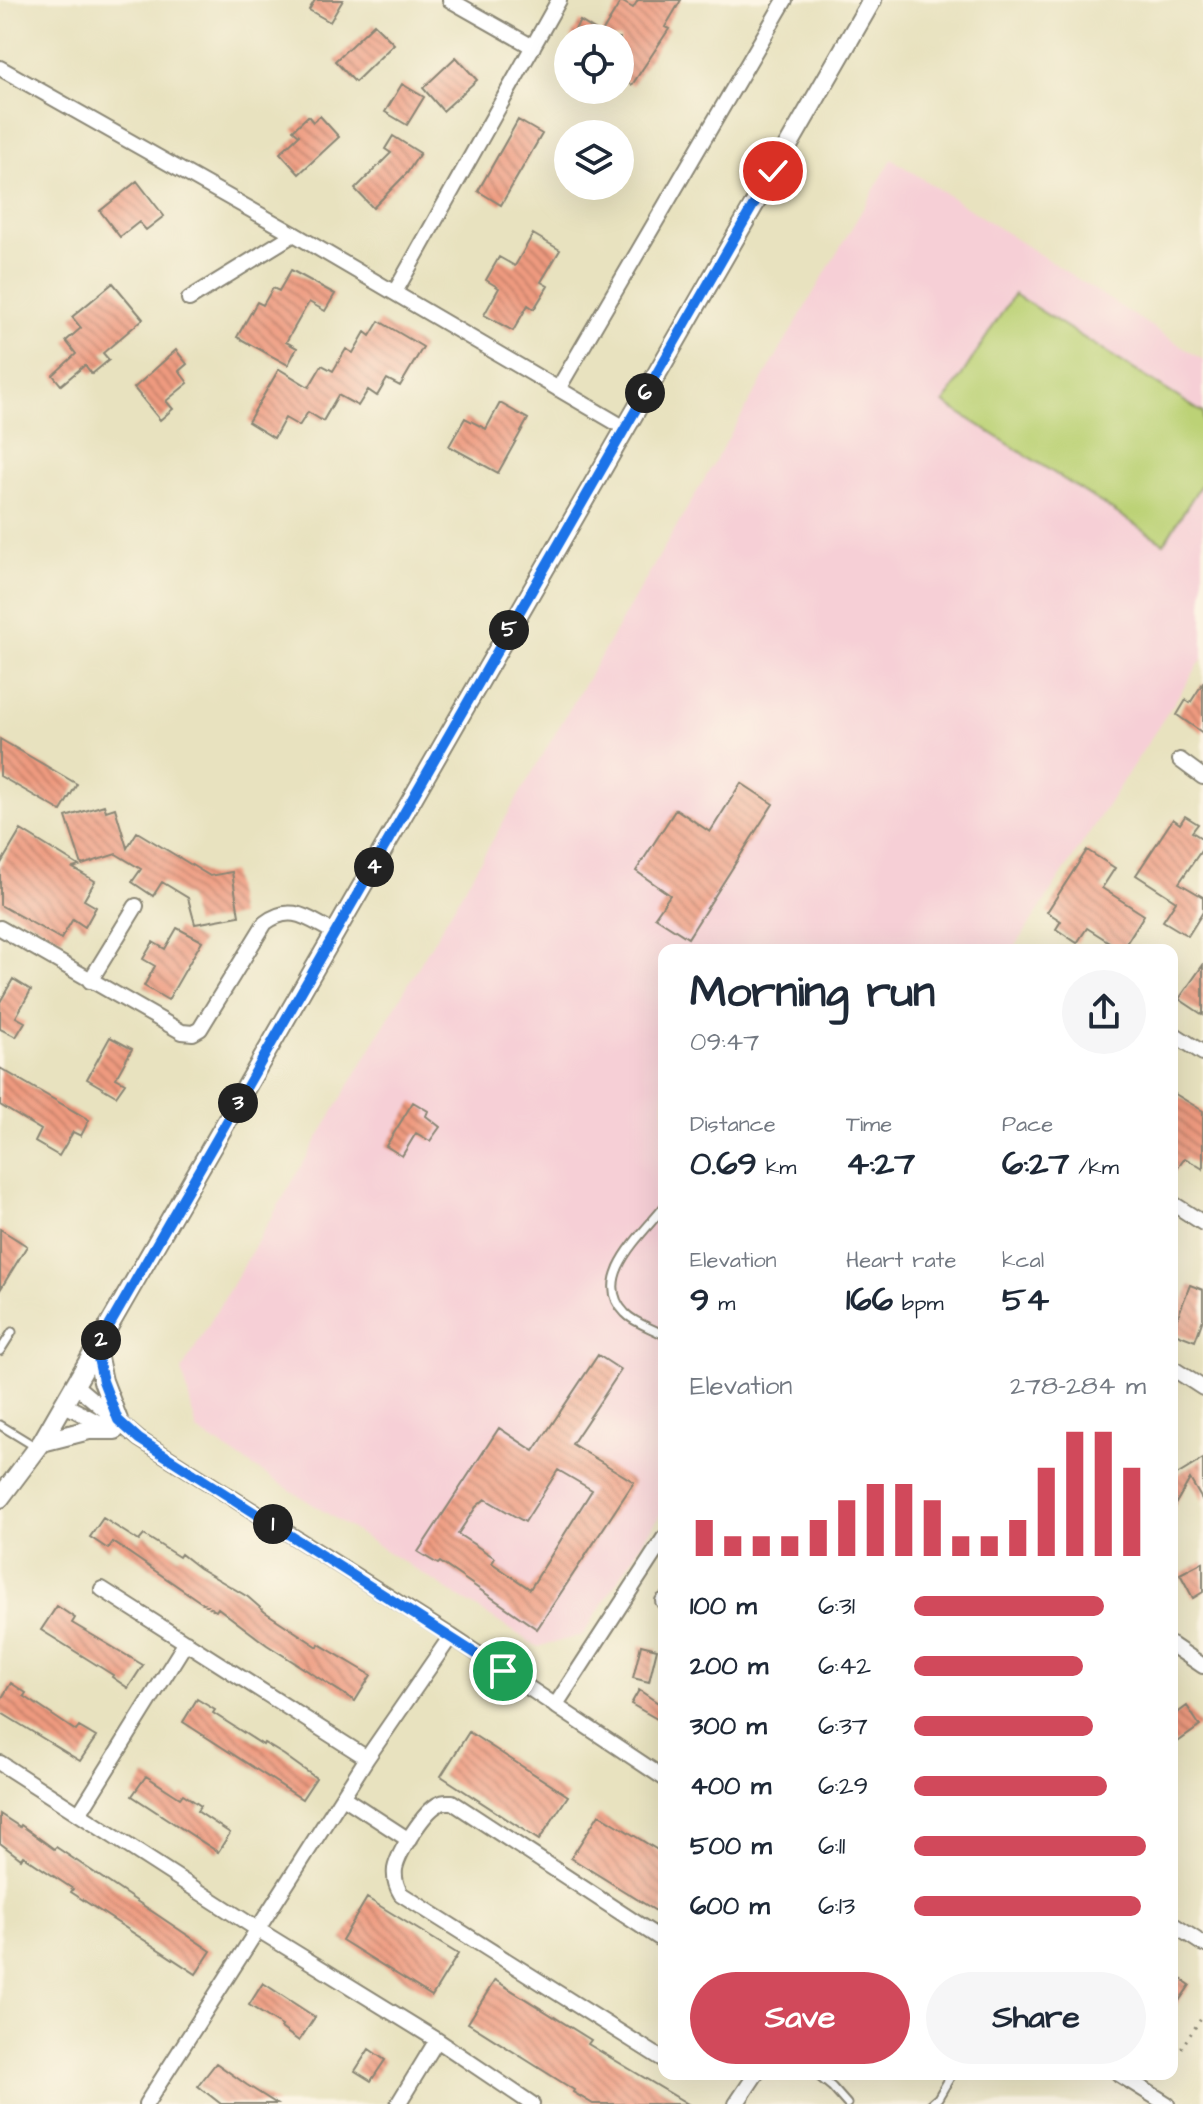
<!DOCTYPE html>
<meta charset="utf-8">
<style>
:root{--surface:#fff;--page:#f6f6f7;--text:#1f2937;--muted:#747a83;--accent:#d1495b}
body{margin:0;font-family:"Architects Daughter",sans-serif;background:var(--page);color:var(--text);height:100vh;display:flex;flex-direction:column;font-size:30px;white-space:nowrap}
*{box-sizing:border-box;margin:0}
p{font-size:26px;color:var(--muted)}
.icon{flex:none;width:44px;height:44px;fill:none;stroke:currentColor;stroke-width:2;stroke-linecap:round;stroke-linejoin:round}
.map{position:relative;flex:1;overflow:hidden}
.drawer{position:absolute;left:658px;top:944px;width:520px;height:1136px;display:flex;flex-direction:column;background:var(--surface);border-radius:16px;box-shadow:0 8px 32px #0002}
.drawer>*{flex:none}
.fabs{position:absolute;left:554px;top:24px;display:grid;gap:16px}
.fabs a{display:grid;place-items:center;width:80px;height:80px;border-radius:50%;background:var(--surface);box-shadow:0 8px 32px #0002;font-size:40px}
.pin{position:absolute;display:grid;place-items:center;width:68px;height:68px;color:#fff;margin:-34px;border:4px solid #fff;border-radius:50%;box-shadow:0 2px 8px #0007}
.km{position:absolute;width:40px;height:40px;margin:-20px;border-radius:50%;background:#222;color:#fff;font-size:22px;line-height:40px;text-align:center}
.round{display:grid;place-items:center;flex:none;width:84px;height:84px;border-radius:42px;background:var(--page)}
.head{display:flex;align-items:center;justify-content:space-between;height:136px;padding:0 32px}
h1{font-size:44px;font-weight:700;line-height:60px}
.figures{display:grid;grid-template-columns:repeat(3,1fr);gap:12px;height:136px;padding:8px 32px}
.figures div{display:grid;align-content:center}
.figures b{font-size:34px;font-weight:700}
.figures small{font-size:22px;font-weight:400}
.figures p{font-size:22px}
.chart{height:224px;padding:16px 32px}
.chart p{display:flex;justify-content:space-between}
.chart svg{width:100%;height:144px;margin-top:8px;stroke:var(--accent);stroke-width:6}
.action{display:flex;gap:16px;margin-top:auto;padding:16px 32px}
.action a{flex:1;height:92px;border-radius:48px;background:var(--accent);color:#fff;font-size:32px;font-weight:700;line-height:92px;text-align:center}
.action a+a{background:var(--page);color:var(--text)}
ul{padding:0 32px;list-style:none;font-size:26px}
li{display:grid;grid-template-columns:128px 96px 1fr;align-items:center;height:60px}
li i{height:20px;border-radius:10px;background:var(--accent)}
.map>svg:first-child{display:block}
.built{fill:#f6cfd6}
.garden{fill:#bcd276;stroke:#747e50;stroke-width:2}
.building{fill:url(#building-back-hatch);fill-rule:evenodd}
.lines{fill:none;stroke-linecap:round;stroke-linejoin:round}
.service-casing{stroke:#8a8675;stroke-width:11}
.minor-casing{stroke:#8a8675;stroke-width:18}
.tertiary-casing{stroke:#8a8675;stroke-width:22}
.path{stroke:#8a8675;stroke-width:3;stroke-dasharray:2 6;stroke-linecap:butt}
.service{stroke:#fff;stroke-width:7}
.minor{stroke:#fff;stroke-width:14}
.tertiary{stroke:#fff;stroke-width:18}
.route-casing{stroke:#fff;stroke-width:16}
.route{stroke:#1a73e8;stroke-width:10}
</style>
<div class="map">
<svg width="1203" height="2104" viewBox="0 0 1203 2104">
<defs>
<pattern id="building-back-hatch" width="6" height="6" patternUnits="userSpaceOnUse" patternTransform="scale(2)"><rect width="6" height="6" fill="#ee9a7f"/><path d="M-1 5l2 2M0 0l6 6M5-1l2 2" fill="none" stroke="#c17e68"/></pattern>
</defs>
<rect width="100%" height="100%" fill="#fcf5e5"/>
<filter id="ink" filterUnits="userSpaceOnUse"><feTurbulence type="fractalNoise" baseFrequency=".0125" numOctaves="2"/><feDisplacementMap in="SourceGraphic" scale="16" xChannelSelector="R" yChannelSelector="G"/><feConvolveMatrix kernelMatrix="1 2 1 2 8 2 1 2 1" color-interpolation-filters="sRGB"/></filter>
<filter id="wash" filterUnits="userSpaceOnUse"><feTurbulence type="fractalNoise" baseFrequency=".006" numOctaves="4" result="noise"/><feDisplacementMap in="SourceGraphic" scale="32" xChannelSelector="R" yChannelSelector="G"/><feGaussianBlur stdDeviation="1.8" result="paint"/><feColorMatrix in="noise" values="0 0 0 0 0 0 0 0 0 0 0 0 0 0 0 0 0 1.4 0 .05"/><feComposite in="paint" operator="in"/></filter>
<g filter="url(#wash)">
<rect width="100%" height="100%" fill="#e8e2bf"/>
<path class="built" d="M892,159L1203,360V658L1013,950H664V1509L583,1635L538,1647L197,1431L182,1370Z"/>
<path class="garden" d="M1014,294L1203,413V481L1164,543L944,403Z"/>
<g id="blocks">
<path class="building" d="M315,0H343L330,22L309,10Z
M638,0H681L665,27L669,29L632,85L620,78V38H570L580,21L601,34L621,1L633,8Z
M374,24L394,44L355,82L335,61Z
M456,57L477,80L443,111L423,88Z
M402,84L424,97L407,125L385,112Z
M308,116L313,122L320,116L339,137L299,174L280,153L299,135L293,130Z
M518,120L542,134L501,205L478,191Z
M393,136L420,153L407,173L373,208L355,189L391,153L385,149Z
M137,181L164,216L146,230L139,222L120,237L100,211Z
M533,234L560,250L541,282L548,286L534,309L528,305L513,331L484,315L499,288L486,280L499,257L515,266Z
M291,270L335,294L325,311L309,302L286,342L297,348L288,365L237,337L257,302L263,305L273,288L279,291Z
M113,283L143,319L103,353L109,360L92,374L85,365L61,385L53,375L76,354L66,341L81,328L72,317Z
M379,321L423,347L400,386L387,379L377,396L368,390L358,406L338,395L323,421L308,412L299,426L285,418L274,438L248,422L279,369L309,387L322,365L333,371L346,349L353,353L365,332L370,336Z
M176,350L187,364L179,371L188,383L166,401L173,409L160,420L134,388Z
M500,403L528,419L498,473L449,446L465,418L486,429Z
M1203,683V733L1177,715L1186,700L1190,703Z
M0,739L77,784L61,811L0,776Z
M741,783L773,804L688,938L655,917L670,895L636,871L676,809L710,832Z
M104,805L106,811L115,808L127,848L137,832L210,876L232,872L239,916L195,924L188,898L162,882L153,896L132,882L141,869L116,854L82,865L66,817Z
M1185,816L1198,824L1192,832L1203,839V848L1179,883L1203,897V912L1188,936L1163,921L1176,901L1136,875L1173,819L1180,824Z
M21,830L79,866L73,868L95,881L84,900L96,907L85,927L73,919L61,939L0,905V865Z
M1087,850L1115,868L1102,888L1144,915L1122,950L1087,928L1077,943L1056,929L1061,921L1047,912Z
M177,928L202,941L168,1000L144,986L155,966L143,959L153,942L165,949Z
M1203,965V1015L1179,999Z
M13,979L31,990L16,1017L25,1022L16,1037L0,1029V1002Z
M110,1037L132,1049L116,1078L125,1083L116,1096L87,1079Z
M0,1068L89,1120L81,1136L73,1132L59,1156L35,1142L41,1130L0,1105Z
M1172,1092L1203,1111V1169L1185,1158L1172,1176Z
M413,1102L428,1111L426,1116L440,1127L430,1141L416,1133L402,1156L386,1146Z
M0,1229L27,1246L0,1290Z
M1190,1285L1203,1290V1319L1195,1341L1172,1332Z
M598,1355L621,1370L572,1444L634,1482L537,1629L440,1562L438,1564L418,1552L499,1428L534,1451ZM558,1470L592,1490L530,1589L492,1563L495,1558L458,1534L476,1507L485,1499L525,1522Z
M1203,1459V1501L1190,1479L1172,1510V1478Z
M103,1518L139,1541L144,1535L179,1557L181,1554L199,1568L248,1597L265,1612L318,1647L319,1644L371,1675L355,1701L267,1645L218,1608L216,1611L199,1601L113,1542L108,1549L90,1537Z
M1203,1562V1592L1193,1598L1180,1574Z
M57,1606L75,1618L72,1623L143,1665L128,1688L112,1677L113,1675L41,1630Z
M641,1645L657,1649L649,1682L633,1678Z
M11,1683L26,1693L24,1696L76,1731L79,1727L96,1737L80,1761L0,1712V1701Z
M639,1690L664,1707V1723L631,1704Z
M197,1699L215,1710L213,1713L263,1745L264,1743L284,1755L316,1778L302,1799L183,1722Z
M1187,1706L1200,1726L1172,1746V1717Z
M469,1732L568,1796L539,1840L441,1776Z
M146,1776L180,1798L183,1794L201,1806L197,1811L230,1833L218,1852L132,1796Z
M0,1814L20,1827L21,1825L54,1849L56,1847L211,1951L196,1974L71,1892L73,1889L23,1856L21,1859L0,1843Z
M599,1814L664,1854V1916L571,1858Z
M367,1898L458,1954L432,1996L342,1940Z
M1172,1973L1190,1985L1172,2011Z
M495,1980L591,2040L588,2044L688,2104H593L573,2092L574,2090L468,2023Z
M263,1983L315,2017L299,2041L281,2028L282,2026L249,2005Z
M369,2049L385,2060L371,2081L355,2071Z
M216,2063L247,2085L277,2104H221L198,2086Z"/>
</g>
</g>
<g filter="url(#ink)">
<use href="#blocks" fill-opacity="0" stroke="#8a8675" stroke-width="2"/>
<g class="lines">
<g class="service-casing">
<path id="service" d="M664,1207C642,1235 591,1278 625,1313C634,1323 652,1328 664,1335
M0,1351L12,1332
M0,1425L36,1447
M816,2074L832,2087L847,2104
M931,2104L938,2098L952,2074"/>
</g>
<g class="minor-casing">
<path id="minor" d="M450,0L533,47
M0,68L294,234L625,428
M395,292L559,0
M189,299L294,234
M558,389L785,0
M1180,760L1203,777
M0,928L182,1032L193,1033L200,1029L265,923C292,902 309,920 336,933
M90,981L136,906
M1172,1033L1203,1053
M1172,1203L1203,1223
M1172,1368L1203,1388
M74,1384L139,1439L451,1636L664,1778
M63,1404L109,1428
M102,1589L367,1758
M663,1601L664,1602
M1172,1645L1203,1666
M555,1706L664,1538
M0,1763L257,1929L437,2040L532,2104
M343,1797L409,1840
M79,1814L186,1642
M1172,1924L1203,1944
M664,1941L452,1802C446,1802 444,1801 439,1804C424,1811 398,1853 395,1869C394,1878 396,1886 401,1894L664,2060
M1119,2074L1167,2104
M146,2104L367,1758L451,1636
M398,2104L437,2040
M736,2104L756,2074"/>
</g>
<g class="tertiary-casing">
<path id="tertiary" d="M96,1349L103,1381L118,1420
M42,1442L89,1430H115
M0,1498L42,1442L872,0"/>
</g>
<path class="path" d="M1172,2061L1203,2016"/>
<use href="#service" class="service"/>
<use href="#minor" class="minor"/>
<use href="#tertiary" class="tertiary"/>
</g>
</g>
<g class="lines" filter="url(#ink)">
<g class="route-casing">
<path id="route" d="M503,1671L139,1439L118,1420L103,1381L96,1349L773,171"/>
</g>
<use href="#route" class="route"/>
</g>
</svg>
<div class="fabs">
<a><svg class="icon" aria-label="locate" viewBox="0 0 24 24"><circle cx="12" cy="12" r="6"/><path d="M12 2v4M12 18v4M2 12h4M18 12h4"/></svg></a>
<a><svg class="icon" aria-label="layers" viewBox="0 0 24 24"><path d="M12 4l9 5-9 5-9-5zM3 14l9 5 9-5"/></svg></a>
</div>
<div class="pin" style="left:503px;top:1671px;background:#1e9e55"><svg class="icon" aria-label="arrive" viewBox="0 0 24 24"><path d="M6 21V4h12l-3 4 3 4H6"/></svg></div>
<div class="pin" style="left:773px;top:171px;background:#d93025"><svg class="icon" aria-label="check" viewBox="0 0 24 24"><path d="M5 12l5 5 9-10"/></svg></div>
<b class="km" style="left:273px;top:1524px">1</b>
<b class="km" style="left:101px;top:1340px">2</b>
<b class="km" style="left:238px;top:1103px">3</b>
<b class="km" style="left:374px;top:867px">4</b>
<b class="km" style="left:509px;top:630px">5</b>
<b class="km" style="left:645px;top:393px">6</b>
<section class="drawer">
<div class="head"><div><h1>Morning run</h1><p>09:47</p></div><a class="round"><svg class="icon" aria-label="share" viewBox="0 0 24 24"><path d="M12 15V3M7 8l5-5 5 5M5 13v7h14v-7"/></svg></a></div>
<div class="figures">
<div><p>Distance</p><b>0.69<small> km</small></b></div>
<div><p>Time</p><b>4:27</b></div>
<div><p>Pace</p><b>6:27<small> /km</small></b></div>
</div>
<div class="figures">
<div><p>Elevation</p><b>9<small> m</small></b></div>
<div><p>Heart rate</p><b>166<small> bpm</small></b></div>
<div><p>kcal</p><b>54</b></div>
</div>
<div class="chart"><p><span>Elevation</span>278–284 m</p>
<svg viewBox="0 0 160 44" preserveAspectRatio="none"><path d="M5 44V33M15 44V38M25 44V38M35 44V38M45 44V33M55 44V27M65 44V22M75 44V22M85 44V27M95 44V38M105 44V38M115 44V33M125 44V17M135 44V6M145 44V6M155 44V17"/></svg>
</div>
<ul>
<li><b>100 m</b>6:31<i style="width:82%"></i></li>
<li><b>200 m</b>6:42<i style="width:73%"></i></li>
<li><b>300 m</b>6:37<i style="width:77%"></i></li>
<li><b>400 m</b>6:29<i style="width:83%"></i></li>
<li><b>500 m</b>6:11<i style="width:100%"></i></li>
<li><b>600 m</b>6:13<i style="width:98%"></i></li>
</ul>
<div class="action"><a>Save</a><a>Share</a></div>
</section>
</div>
